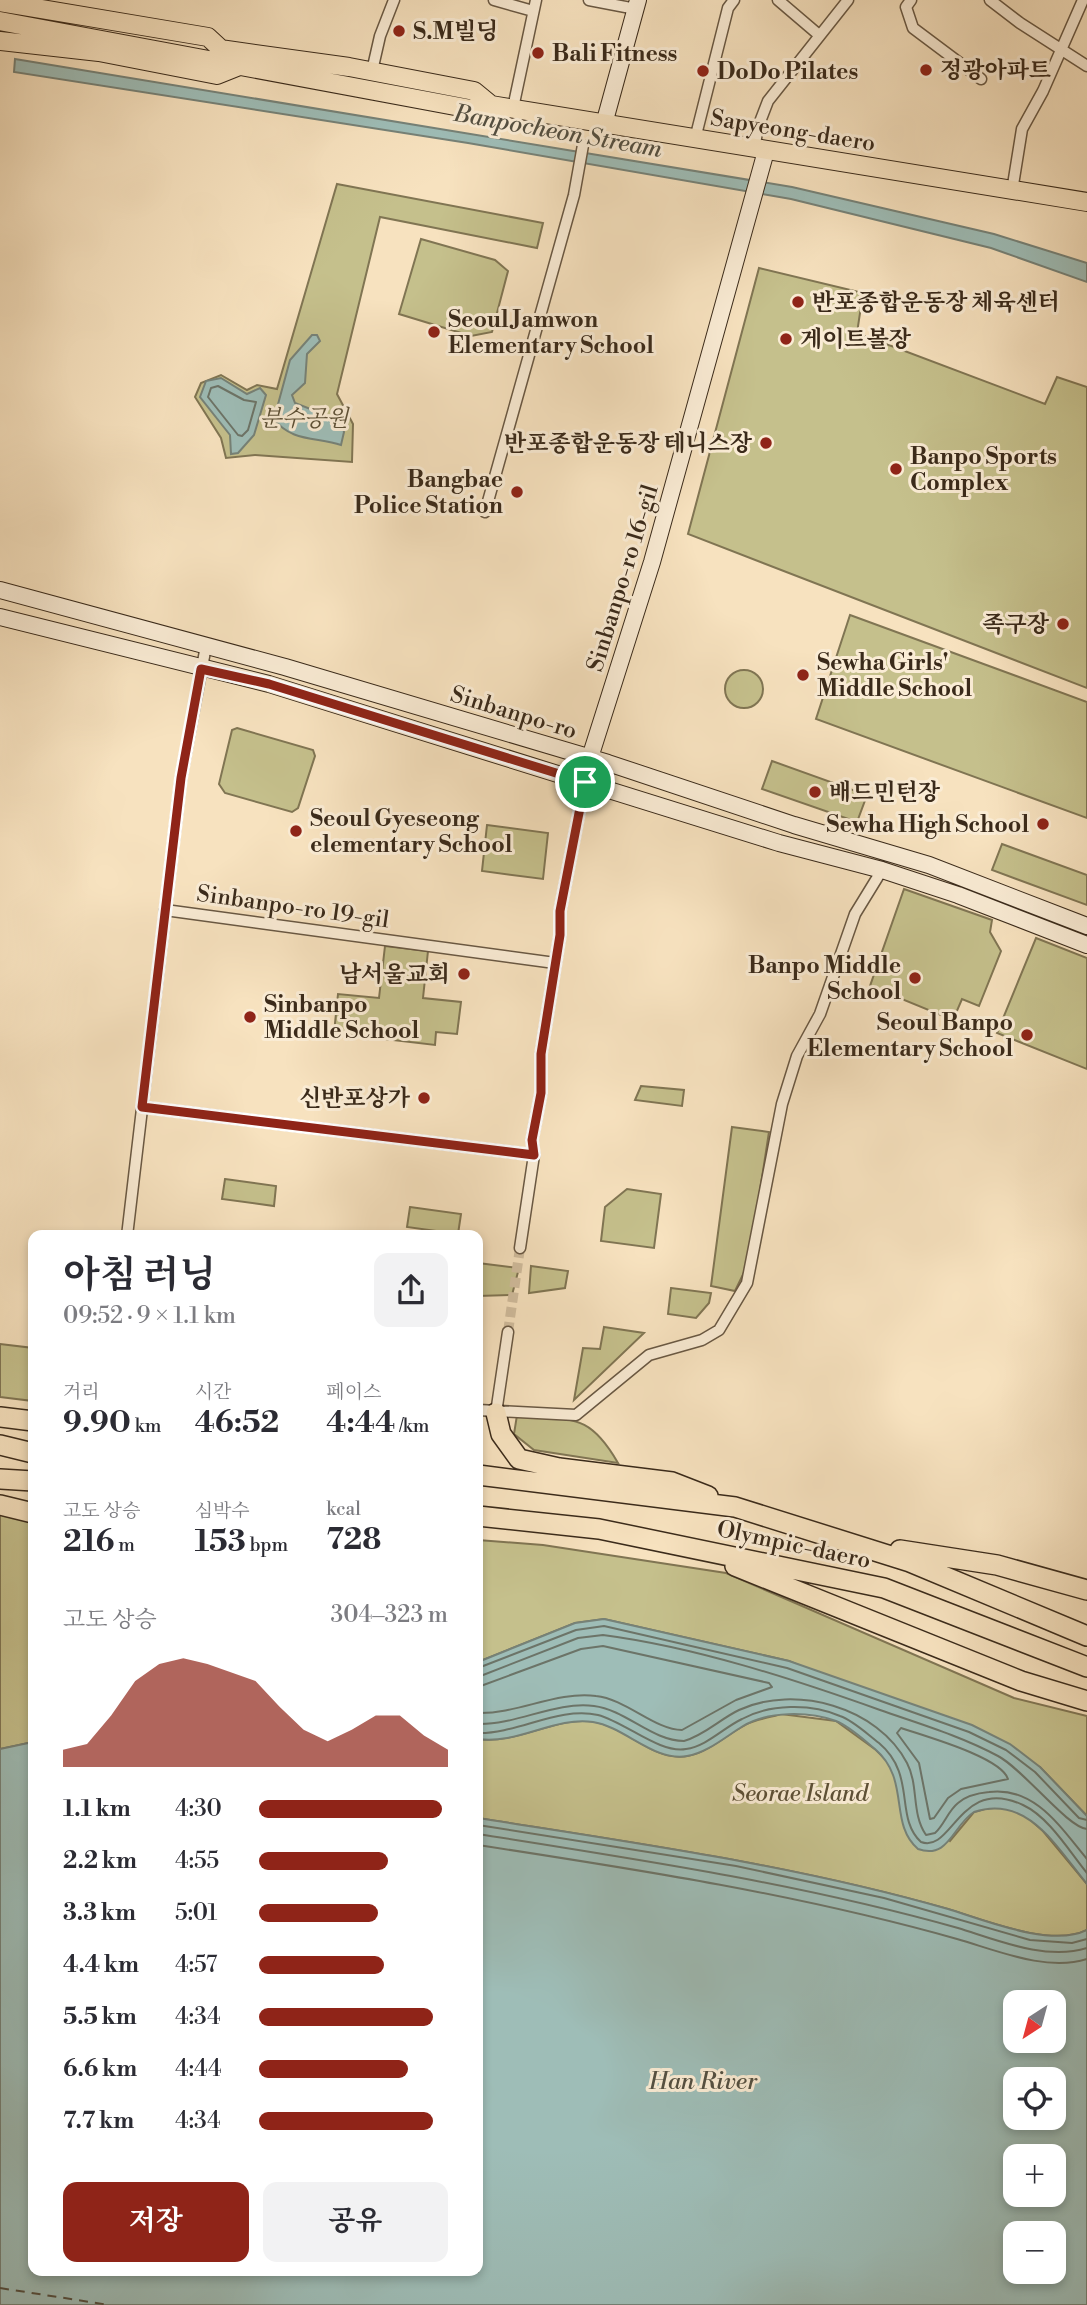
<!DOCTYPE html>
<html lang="ko">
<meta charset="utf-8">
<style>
:root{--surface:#fff;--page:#f2f2f3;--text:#2b2b33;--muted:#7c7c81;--accent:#8f2418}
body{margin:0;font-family:"Libre Bodoni","Noto Serif KR",serif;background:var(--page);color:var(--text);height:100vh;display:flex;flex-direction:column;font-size:26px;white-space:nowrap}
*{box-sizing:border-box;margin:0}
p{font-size:23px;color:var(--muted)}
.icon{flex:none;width:38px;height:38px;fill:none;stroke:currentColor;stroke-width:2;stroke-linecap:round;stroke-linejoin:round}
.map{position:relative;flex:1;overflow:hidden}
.sheet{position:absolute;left:28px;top:1230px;width:455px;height:1046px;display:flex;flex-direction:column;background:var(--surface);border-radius:14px;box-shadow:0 4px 10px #0003}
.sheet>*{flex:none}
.needle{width:46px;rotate:216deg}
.fabs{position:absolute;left:1003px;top:1990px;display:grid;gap:14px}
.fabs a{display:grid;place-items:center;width:63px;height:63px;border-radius:14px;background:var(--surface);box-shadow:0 4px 10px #0003;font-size:35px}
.pin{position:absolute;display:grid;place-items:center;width:60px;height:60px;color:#fff;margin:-30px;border:4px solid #fff;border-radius:50%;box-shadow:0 2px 7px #0007}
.round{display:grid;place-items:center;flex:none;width:74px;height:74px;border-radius:14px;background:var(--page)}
.head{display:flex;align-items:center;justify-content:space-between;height:119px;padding:0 35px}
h1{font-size:38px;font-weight:700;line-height:52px}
.figures{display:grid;grid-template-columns:repeat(3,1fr);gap:10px;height:119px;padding:7px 35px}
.figures div{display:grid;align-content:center}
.figures b{font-size:30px;font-weight:700}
.figures small{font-size:19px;font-weight:400}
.figures p{font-size:19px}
.chart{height:196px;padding:14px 35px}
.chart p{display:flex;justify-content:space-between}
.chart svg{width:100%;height:126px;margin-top:7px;fill:var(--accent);opacity:.7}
.cta{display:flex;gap:14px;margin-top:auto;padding:14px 35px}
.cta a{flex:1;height:80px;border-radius:14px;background:var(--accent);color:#fff;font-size:28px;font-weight:700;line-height:80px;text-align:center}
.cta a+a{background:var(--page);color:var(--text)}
ul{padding:0 35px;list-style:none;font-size:23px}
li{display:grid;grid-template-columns:112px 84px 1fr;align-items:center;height:52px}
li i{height:18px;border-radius:9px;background:var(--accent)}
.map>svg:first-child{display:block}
.green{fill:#c5c08c;stroke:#807553;stroke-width:2}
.water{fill:#9ebdb7;stroke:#768278;stroke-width:2;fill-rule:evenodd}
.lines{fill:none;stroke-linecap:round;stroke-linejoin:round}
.shore{stroke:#6c7468;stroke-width:2}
.ferry{stroke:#534f41;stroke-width:2;stroke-dasharray:9 7;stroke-linecap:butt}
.street-tunnel{stroke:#d1bd9e;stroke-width:10;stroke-dasharray:10 5;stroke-linecap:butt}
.street-casing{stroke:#695843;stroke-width:13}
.secondary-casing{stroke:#3a2a1a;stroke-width:18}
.primary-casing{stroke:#3a2a1a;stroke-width:20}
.highway-casing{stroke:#3a2a1a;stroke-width:22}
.street{stroke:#faecd5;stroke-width:10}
.secondary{stroke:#faecd5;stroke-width:16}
.primary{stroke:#f7e2bf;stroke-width:18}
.highway{stroke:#f7e2bf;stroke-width:19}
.route-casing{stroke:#fff;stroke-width:14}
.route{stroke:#8f2418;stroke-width:9}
.poi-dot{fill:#8f2418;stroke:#faecd5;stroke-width:2.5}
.labels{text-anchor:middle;stroke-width:6;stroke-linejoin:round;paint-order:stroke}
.poi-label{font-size:23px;font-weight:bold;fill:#3a2a1a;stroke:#faecd5;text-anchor:start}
.street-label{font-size:23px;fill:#3a2a1a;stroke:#faecd5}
.park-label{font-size:23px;font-style:italic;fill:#5d5036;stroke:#faecd5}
.water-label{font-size:24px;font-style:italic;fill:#534f41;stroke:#faecd5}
</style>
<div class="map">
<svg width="1087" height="2305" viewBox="0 0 1087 2305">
<rect width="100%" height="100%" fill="#f7e2bf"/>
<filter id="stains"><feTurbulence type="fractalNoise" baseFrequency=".00286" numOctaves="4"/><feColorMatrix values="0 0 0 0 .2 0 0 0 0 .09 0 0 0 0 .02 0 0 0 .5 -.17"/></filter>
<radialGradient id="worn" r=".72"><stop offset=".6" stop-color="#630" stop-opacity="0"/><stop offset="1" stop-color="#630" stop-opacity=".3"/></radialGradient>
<path class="green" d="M337,184L543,223L537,248L380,217L337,394L353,424L352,462L255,455L226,458L221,438L195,397L201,383L221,375L247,390L257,385L277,389Z
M421,239L495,260L508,271L492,332L471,336L399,314Z
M759,268L863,293L857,333L1045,404L1057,377L1087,387V688L688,534Z
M850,615L1087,702V818L816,719Z
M725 689a19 19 0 1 1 38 0a19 19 0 1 1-38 0Z
M237,728L313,750L315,756L298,808L292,812L225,793L219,784L232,730Z
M772,761L867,795L857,822L762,789Z
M487,825L548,833L543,879L482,871Z
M1002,844L1087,875V905L992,870Z
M904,889L992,920L990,932L1001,951L979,1006L962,999L953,1020L870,986Z
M1036,938L1087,958V1069L997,1033Z
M385,946L428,951L423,998L461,1002L457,1034L436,1032L435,1045L334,1033L338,994L379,998Z
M641,1086L684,1090L682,1106L635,1100Z
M732,1127L769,1132L749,1262L735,1291L711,1286Z
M225,1179L276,1186L274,1206L222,1199Z
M627,1189L661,1194L654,1248L601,1241L605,1207Z
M410,1207L461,1214L458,1234L407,1227Z
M478,1263L519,1268L512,1295L478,1296Z
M531,1266L568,1271L565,1288L529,1293Z
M671,1288L711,1293L709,1303L696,1318L668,1314Z
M604,1327L644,1333L574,1400L583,1348L600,1349Z
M0,1344L33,1348V1401L0,1397Z
M517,1415C571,1421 588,1411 618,1463L534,1450L514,1434Z
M0,1512L33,1513V1742L0,1749Z
M478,1540L543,1545L726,1573L1014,1698L1087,1716V1816L1040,1767L789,1661L604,1619L575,1623L478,1662Z
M781,1714L836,1721L876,1750L890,1764L896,1781L950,1841L974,1812L993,1807L1020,1811L1043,1831L1087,1884V1930C1052,1948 984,1920 948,1909C794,1865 636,1843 478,1818V1739C514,1744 548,1721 583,1721C617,1720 641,1751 672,1756C700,1761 722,1737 745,1725C755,1719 769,1718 781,1714Z"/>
<path class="water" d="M15,59L792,187L994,234L1087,263V282L991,248L791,199L468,143L14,72Z
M312,335H317L320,341L307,354L305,383L292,395L295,403L341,421L344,432L341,445C317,437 291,442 274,419L290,360Z
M221,378L247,394L260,388L266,395L254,435L238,453L231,454L230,435L200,397L206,381Z
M604,1619L789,1661L972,1725L1010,1744L1040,1767L1087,1816V1884C1057,1848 1028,1794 974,1812C953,1825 949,1860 918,1849C888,1823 911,1780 875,1749C864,1740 849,1726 836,1721C808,1711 768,1711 743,1726C725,1737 707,1753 687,1756C654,1762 625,1727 593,1722C555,1716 517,1745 478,1739V1662L575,1623Z
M33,1742V2272H478V1818C636,1843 794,1865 948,1909C984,1920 1052,1948 1087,1930V2305H0V1749ZM1054,2002V2040H1015V2002ZM1015,2079H1054V2118H1015ZM1054,2156V2194H1015V2156ZM1054,2233V2272H1015V2233Z"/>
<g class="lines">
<path class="shore" d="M218,386L244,400L256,402L248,430L242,436L238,435L208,397L211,388Z
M478,1668L576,1630L604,1626L787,1668L969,1732L1006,1750L1035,1772L1079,1818L1087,1820
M478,1677L578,1638L603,1635C695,1647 793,1679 880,1710C920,1724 961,1736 998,1756C1023,1769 1068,1828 1087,1829
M478,1687L581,1649L603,1646L769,1683L772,1687L736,1700L682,1730C655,1730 626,1699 596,1696C556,1691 518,1714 478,1713
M478,1724C517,1725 555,1701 594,1706C626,1710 652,1741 684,1741C705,1735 720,1719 739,1710C795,1684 878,1707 907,1763C919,1786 911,1813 926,1835L935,1833C944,1825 948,1811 958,1803C966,1796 978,1793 989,1792C1035,1786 1061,1828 1087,1859
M901,1728C924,1736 1001,1757 1008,1779L961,1789L948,1798L934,1818L930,1819L919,1763L897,1733Z
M478,1733C517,1734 559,1706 598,1715C625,1722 660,1754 686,1749C707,1746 723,1728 742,1719C769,1704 811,1703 840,1716C854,1721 867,1734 879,1743C917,1775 894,1817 921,1842C952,1854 960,1775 1023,1805C1049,1817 1069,1851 1087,1873
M478,1825L736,1866L884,1898L1030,1940L1072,1943L1087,1939
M478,1834C641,1860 798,1883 958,1928C997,1940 1046,1961 1087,1948
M478,1845C641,1870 797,1894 957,1939C996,1950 1046,1972 1087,1959"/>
<path class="ferry" d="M0,2288L109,2305"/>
<path class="street-tunnel" d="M508,1332L520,1248"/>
<g class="street-casing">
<path id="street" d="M494,0L533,11
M589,0L636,9
M778,0L819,35
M911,0L906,7L913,28L981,79
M990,0L1020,23L1087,66
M372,71L380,36L394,0
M513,108L536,0
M695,139L728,8L734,0
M754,149L758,127L768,101L848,0
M1012,191L1022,129L1043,91L1083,0
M485,512L574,195L583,145
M165,910L555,963
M142,1107L534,1155L532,1140L541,1093V1054L560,935V911L585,782
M127,1236L181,778L206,646
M520,1248L534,1155
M478,1410L576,1415L649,1355L702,1340L719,1330L747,1283L782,1104L797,1056L820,1014L855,914L882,870
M496,1413L508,1332"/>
</g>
<g class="secondary-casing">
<path id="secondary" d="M604,124L638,0
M0,590L285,667L608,763L794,825L929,865L1087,926
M0,617L269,684L779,843L882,870L958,895L1087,945
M587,767L652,562L766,151"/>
</g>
<g class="primary-casing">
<path id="primary" d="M0,2L208,37L221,49
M0,21L471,109L491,105L1087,202
M0,41L99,52L217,75L242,65
M220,49L349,67L474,91L491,105"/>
</g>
<g class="highway-casing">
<path id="highway" d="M496,1413L501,1434L519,1459L559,1468L672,1482L708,1496
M0,1417L33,1421
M0,1445L33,1453
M478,1475L735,1507L910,1562L1087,1636
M0,1479L33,1481
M0,1505L33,1513
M478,1516L599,1529L884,1588L1087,1667
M900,1550L997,1565L1087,1590
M735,1566L1021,1681L1087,1701"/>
</g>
<use href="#street" class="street"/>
<use href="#secondary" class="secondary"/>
<use href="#primary" class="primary"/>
<use href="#highway" class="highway"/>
</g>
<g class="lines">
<g class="route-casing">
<path id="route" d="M201,669L269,684L585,782L560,911V935L541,1054V1093L532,1140L534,1155L142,1107L181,778Z"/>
</g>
<use href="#route" class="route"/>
</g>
<g class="poi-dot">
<circle cx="399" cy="31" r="7"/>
<circle cx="538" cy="53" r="7"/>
<circle cx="926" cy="70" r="7"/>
<circle cx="703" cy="71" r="7"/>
<circle cx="798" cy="302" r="7"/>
<circle cx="434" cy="332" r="7"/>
<circle cx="786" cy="339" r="7"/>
<circle cx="766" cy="443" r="7"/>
<circle cx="896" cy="469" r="7"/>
<circle cx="517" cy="492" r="7"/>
<circle cx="1063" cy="624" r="7"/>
<circle cx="803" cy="675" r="7"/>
<circle cx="815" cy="792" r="7"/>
<circle cx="1043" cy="824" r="7"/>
<circle cx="296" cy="831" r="7"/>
<circle cx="464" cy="974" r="7"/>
<circle cx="915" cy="978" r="7"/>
<circle cx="250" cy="1017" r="7"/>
<circle cx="1027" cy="1035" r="7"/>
<circle cx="424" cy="1098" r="7"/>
</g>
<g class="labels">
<g class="poi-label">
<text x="413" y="39">S.M빌딩</text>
<text x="552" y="61">Bali Fitness</text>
<text x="940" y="78">정광아파트</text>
<text x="717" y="79">DoDo Pilates</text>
<text x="812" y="310">반포종합운동장 체육센터</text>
<text x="448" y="327">Seoul Jamwon<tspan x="448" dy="26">Elementary School</tspan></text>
<text x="800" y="347">게이트볼장</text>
<text x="752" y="451" text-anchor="end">반포종합운동장 테니스장</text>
<text x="910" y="464">Banpo Sports<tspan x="910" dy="26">Complex</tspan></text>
<text x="503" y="487" text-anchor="end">Bangbae<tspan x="503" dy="26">Police Station</tspan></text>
<text x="1049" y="632" text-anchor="end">족구장</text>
<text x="817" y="670">Sewha Girls'<tspan x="817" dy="26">Middle School</tspan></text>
<text x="829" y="800">배드민턴장</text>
<text x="310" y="826">Seoul Gyeseong<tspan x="310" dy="26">elementary School</tspan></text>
<text x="1029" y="832" text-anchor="end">Sewha High School</text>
<text x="901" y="973" text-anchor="end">Banpo Middle<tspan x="901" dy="26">School</tspan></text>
<text x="450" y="982" text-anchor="end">남서울교회</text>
<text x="264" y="1012">Sinbanpo<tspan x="264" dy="26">Middle School</tspan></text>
<text x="1013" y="1030" text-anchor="end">Seoul Banpo<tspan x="1013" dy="26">Elementary School</tspan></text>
<text x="410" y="1106" text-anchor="end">신반포상가</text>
</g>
<g class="street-label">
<text transform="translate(793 130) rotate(9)" y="8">Sapyeong-daero</text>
<text transform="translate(622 578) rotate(-73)" y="8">Sinbanpo-ro 16-gil</text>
<text transform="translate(514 712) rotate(17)" y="8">Sinbanpo-ro</text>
<text transform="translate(293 906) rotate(8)" y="8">Sinbanpo-ro 19-gil</text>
<text transform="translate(794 1544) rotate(12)" y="8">Olympic-daero</text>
</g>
<g class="park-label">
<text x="304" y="426">분수공원</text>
<text x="800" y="1801">Seorae Island</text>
</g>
<g class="water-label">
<text transform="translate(558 131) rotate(10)" y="8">Banpocheon Stream</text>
<text x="703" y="2089">Han River</text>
</g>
</g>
<rect width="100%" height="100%" filter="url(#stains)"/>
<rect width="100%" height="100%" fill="url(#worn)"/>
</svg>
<div class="fabs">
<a><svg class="needle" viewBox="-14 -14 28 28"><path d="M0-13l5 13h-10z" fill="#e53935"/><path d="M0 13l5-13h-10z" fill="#7c7c81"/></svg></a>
<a><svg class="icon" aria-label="locate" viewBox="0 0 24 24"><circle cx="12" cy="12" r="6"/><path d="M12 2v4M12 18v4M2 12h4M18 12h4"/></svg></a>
<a>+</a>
<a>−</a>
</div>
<div class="pin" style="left:585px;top:782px;background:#1e9e55"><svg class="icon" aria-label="arrive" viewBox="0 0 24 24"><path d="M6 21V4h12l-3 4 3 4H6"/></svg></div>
<section class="sheet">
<div class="head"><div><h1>아침 러닝</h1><p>09:52 · 9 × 1.1 km</p></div><a class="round"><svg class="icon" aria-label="share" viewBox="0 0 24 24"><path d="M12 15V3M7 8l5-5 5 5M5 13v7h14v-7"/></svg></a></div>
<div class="figures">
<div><p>거리</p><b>9.90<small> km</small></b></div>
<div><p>시간</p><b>46:52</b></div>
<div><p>페이스</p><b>4:44<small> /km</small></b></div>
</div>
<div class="figures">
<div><p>고도 상승</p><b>216<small> m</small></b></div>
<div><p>심박수</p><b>153<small> bpm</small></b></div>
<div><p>kcal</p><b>728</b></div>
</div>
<div class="chart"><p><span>고도 상승</span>304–323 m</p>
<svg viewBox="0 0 160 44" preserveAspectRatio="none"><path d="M0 44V38L10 36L20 26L30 14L40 8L50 6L60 8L70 11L80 14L90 23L100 31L110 35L120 31L130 26L140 26L150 33L160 38V44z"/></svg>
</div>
<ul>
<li><b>1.1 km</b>4:30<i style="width:97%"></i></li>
<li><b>2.2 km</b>4:55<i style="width:68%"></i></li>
<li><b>3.3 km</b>5:01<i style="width:63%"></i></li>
<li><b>4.4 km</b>4:57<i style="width:66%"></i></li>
<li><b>5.5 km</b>4:34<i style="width:92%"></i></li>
<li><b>6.6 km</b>4:44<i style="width:79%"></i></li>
<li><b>7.7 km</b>4:34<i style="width:92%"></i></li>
</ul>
<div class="cta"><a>저장</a><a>공유</a></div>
</section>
</div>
